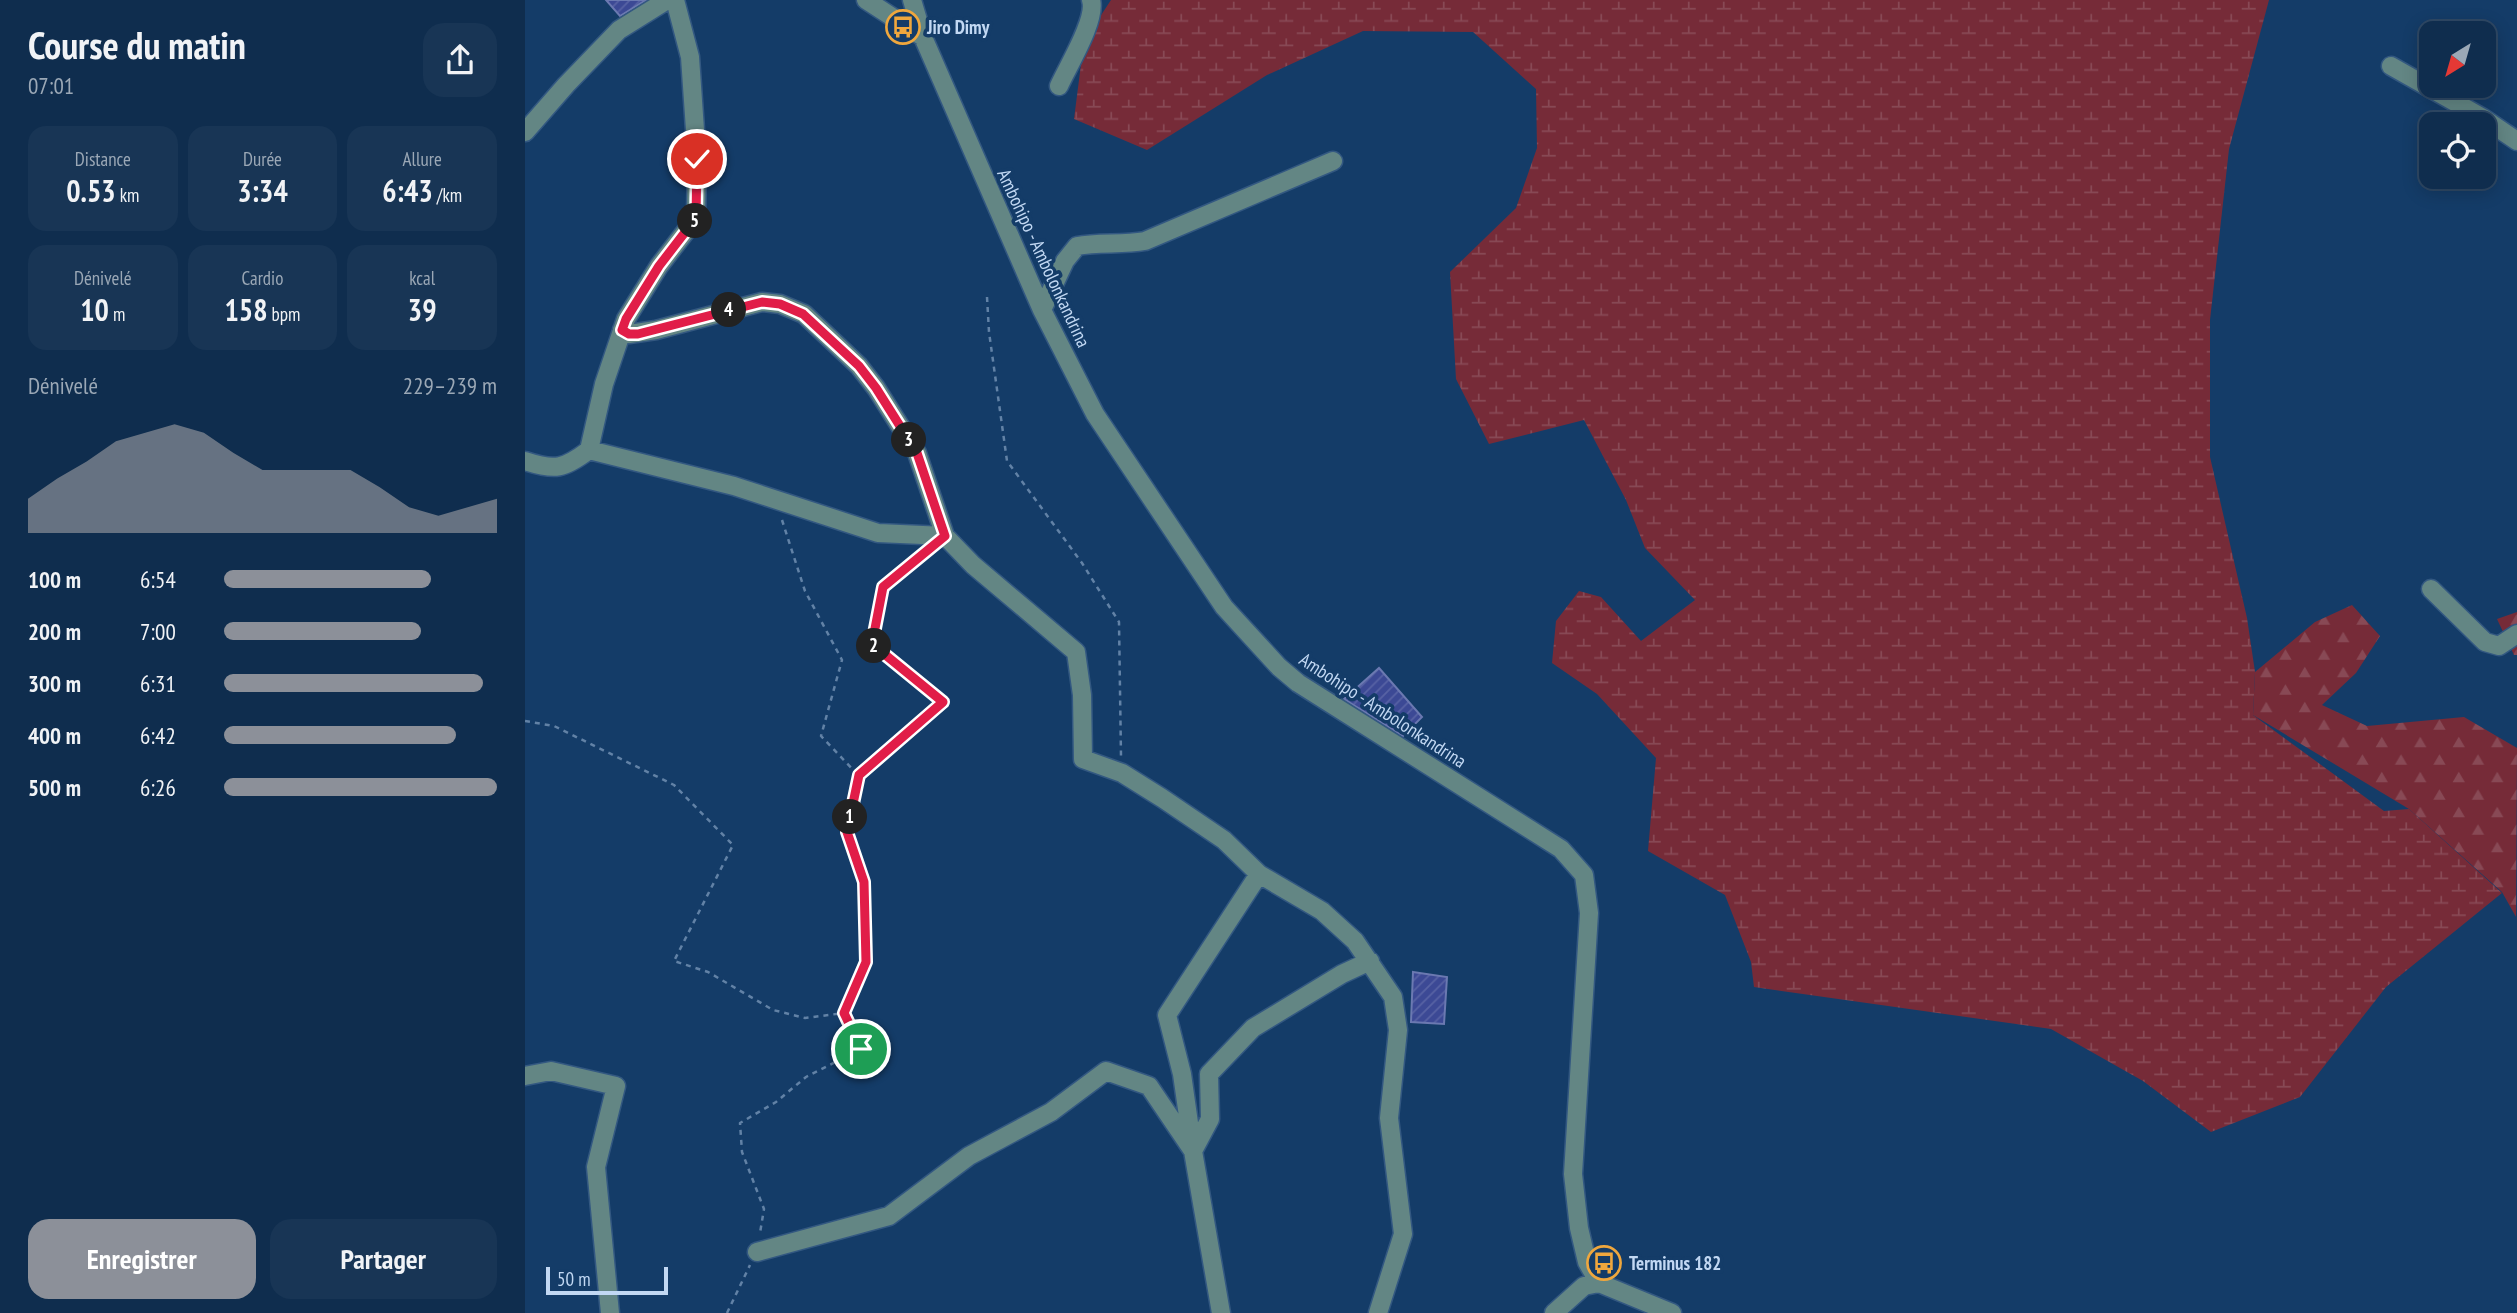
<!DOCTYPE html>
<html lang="fr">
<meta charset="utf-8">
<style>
:root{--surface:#0f2d4e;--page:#183555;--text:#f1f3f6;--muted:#9ba8b6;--line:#2f4966;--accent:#8c9099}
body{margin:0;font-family:"PT Sans Narrow",sans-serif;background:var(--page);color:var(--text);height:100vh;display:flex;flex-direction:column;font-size:26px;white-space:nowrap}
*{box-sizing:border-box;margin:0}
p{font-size:23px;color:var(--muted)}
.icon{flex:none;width:38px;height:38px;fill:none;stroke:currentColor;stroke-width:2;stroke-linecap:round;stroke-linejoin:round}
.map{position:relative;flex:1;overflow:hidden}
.details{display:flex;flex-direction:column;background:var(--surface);width:525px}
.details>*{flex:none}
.needle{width:46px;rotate:217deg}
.tools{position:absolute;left:1894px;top:21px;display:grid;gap:14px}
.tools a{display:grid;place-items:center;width:77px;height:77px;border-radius:14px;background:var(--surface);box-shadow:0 4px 18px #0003,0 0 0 2px var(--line);font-size:35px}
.scale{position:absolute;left:21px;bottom:18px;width:122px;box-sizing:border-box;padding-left:7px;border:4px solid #c2d8f3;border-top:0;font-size:19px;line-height:24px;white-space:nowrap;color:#c2d8f3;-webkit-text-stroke:5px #143c68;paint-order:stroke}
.pin{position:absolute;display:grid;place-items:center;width:60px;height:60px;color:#fff;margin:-30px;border:4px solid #fff;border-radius:50%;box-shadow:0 2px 7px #0007}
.km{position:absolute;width:35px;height:35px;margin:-18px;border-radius:50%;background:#222;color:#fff;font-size:19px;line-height:35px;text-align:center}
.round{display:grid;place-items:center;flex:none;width:74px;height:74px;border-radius:21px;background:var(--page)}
.summary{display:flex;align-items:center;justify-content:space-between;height:119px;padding:0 28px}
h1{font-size:38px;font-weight:600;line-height:52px}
.metrics{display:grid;grid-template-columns:repeat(3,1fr);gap:10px;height:119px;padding:7px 28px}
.metrics div{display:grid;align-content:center;border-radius:18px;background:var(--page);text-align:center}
.metrics b{font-size:30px;font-weight:600}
.metrics small{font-size:19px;font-weight:400}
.metrics p{font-size:19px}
.chart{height:196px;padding:14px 28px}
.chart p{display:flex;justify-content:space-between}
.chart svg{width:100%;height:126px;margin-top:7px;fill:var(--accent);opacity:.7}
.cta{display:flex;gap:14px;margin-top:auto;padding:14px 28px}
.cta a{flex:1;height:80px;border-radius:21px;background:var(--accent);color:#fff;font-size:28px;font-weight:600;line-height:80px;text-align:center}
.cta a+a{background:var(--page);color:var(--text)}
ul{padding:0 28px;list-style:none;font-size:23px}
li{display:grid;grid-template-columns:112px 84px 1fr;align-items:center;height:52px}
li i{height:18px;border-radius:9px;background:var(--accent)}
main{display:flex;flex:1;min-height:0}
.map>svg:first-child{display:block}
.forest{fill:url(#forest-firs)}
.wetland{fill:url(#wetland-marsh)}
.building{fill:url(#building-hatch);stroke:#6b79b1;stroke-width:2}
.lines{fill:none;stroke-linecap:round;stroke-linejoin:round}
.minor-casing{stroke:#335881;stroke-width:21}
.path{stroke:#6282a6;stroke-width:2.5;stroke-dasharray:5 5;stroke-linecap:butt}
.minor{stroke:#638684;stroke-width:18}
.route-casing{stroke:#fff;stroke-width:14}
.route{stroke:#e11d48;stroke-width:9}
.labels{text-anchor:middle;stroke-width:7;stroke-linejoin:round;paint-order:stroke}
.poi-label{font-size:19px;font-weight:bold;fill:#c2d8f3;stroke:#143c68;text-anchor:start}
.street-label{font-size:19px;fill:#c2d8f3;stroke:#143c68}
</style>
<main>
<section class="details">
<div class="summary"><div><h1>Course du matin</h1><p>07:01</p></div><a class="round"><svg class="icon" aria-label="share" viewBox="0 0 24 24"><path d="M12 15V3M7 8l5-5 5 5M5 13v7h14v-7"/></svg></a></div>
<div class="metrics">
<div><p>Distance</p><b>0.53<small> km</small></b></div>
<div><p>Durée</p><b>3:34</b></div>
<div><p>Allure</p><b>6:43<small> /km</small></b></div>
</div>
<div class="metrics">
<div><p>Dénivelé</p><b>10<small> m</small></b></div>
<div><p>Cardio</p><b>158<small> bpm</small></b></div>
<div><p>kcal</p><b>39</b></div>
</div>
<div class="chart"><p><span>Dénivelé</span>229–239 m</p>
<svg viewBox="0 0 160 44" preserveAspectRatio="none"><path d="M0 44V32L10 25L20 19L30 12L40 9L50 6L60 9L70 16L80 22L90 22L100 22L110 22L120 28L130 35L140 38L150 35L160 32V44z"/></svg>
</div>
<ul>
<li><b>100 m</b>6:54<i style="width:76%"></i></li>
<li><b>200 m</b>7:00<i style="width:72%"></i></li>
<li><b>300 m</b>6:31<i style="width:95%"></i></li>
<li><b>400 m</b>6:42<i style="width:85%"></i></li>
<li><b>500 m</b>6:26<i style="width:100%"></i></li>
</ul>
<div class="cta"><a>Enregistrer</a><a>Partager</a></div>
</section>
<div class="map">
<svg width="1992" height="1313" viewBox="0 0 1992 1313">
<defs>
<pattern id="forest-firs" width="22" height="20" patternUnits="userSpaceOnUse" patternTransform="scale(1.75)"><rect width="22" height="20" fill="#762b38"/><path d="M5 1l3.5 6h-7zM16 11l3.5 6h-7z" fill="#884955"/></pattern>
<pattern id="wetland-marsh" width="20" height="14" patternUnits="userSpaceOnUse" patternTransform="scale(1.75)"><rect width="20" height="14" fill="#762b38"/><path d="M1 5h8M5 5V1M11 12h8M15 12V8" fill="none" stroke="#884955"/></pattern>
<pattern id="building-hatch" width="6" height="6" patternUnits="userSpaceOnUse" patternTransform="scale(1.75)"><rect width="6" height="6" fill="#3c4995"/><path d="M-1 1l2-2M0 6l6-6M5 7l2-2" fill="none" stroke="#5762a4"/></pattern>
</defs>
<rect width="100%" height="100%" fill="#143c68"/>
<path class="forest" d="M1827,605L1855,636L1831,673L1797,705L1842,726L1939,717L1992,748L1991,917L1977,892L1884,809L1728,715L1730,672L1790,622Z
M1992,612V655H1989L1972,619Z"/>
<path class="wetland" d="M586,0H1744L1704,149L1685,320V457L1722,618L1730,672L1728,715L1859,811L1884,809L1977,893L1861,987L1775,1097L1686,1132L1618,1081L1526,1029L1229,987L1226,962L1200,895L1123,851L1131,758L1072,694L1027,663L1031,621L1054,591L1076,597L1116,641L1170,600L1120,548L1101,500L1059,420L964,444L931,379L925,272L991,208L1012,148L1011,89L948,32L838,31L742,75L622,150L549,119L559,41Z"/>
<path class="building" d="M81,0H121L95,16Z
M854,668L897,717L878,736L819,699Z
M888,972L922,977L919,1024L886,1022Z"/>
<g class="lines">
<g class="minor-casing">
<path id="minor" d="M341,0L398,37
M387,0L398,37L517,310L570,414L699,607L754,667L773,683L1036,849L1059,875L1064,913L1048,1174L1054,1228L1062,1262L1074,1283L1147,1313
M1866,66L1958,118L1992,141
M534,86C543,66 572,19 566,0
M0,132L41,85L94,30L142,0
M517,310L540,261L552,246C574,242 597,245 620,241L808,161
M97,330L104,334L131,330L237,302L255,304L279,314L334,366L351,388L392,453L420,536
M64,450L79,384L101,319L134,266L171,218L172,159L165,57L150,0
M0,461C30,471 39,469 64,450L209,486L353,533L420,536L448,565L551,652L557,695L558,759L597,773L637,798L699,840L734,874L797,911L830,941L868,997L873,1030L864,1118L878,1234L853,1313
M1906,589L1960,642L1974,646L1992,634
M0,1076L26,1071L91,1086L71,1167L85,1313
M667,1144L657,1074L642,1015L734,874
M668,1151L685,1119L684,1074L728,1028L817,974L845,961
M232,1252L364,1216L444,1156L526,1112L581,1071L624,1086L668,1151L696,1313
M1029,1313L1059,1286L1074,1283"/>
</g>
<path class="path" d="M462,297L464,332L482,461L557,563L594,622L596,756
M257,520L280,591L317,660L296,736L333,775L322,832L339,882L341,962L319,1013
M0,721L29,726L149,785L208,845L149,961L183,972L248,1010L280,1018L319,1013L336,1049L281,1077L251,1102L215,1123L217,1152L239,1209L235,1233
M333,775L418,702L347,644L358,587L401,551
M202,1313L225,1265"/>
<use href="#minor" class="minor"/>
</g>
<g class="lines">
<g class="route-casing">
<path id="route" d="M172,159L171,218L134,266L101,319L97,330L104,334H113L237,302L255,304L278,314L334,366L351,388L392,453L420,536L358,587L347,644L418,702L334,775L322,832L339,882L341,962L319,1013L336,1049"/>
</g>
<use href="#route" class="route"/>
</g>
<defs>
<g id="bus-ring" transform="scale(1.75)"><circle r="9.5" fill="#143c68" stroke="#efa73d" stroke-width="1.5"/><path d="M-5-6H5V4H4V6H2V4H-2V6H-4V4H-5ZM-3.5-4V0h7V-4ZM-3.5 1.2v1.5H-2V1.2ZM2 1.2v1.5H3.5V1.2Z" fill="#efa73d"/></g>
</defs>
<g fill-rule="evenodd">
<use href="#bus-ring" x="378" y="27"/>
<use href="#bus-ring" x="1079" y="1263"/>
</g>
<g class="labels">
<g class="poi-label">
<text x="402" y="34">Jiro Dimy</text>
<text x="1104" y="1270">Terminus 182</text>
</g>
<g class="street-label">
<text transform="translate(519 258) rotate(65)" y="7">Ambohipo - Ambolonkandrina</text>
<text transform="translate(858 710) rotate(33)" y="7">Ambohipo - Ambolonkandrina</text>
</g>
</g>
</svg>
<div class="tools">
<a><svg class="needle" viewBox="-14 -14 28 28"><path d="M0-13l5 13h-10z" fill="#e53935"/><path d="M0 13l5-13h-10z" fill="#9ba8b6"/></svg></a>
<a><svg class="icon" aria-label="locate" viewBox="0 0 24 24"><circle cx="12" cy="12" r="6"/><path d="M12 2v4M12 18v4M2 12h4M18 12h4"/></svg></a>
</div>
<div class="scale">50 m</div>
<div class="pin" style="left:336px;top:1049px;background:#1e9e55"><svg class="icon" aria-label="arrive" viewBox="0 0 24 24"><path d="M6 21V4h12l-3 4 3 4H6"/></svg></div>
<div class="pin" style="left:172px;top:159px;background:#d93025"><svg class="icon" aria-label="check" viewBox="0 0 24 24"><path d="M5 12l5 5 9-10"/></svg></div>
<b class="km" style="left:325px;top:817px">1</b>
<b class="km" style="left:349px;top:646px">2</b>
<b class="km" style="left:384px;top:440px">3</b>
<b class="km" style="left:204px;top:310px">4</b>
<b class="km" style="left:170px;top:221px">5</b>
</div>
</main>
